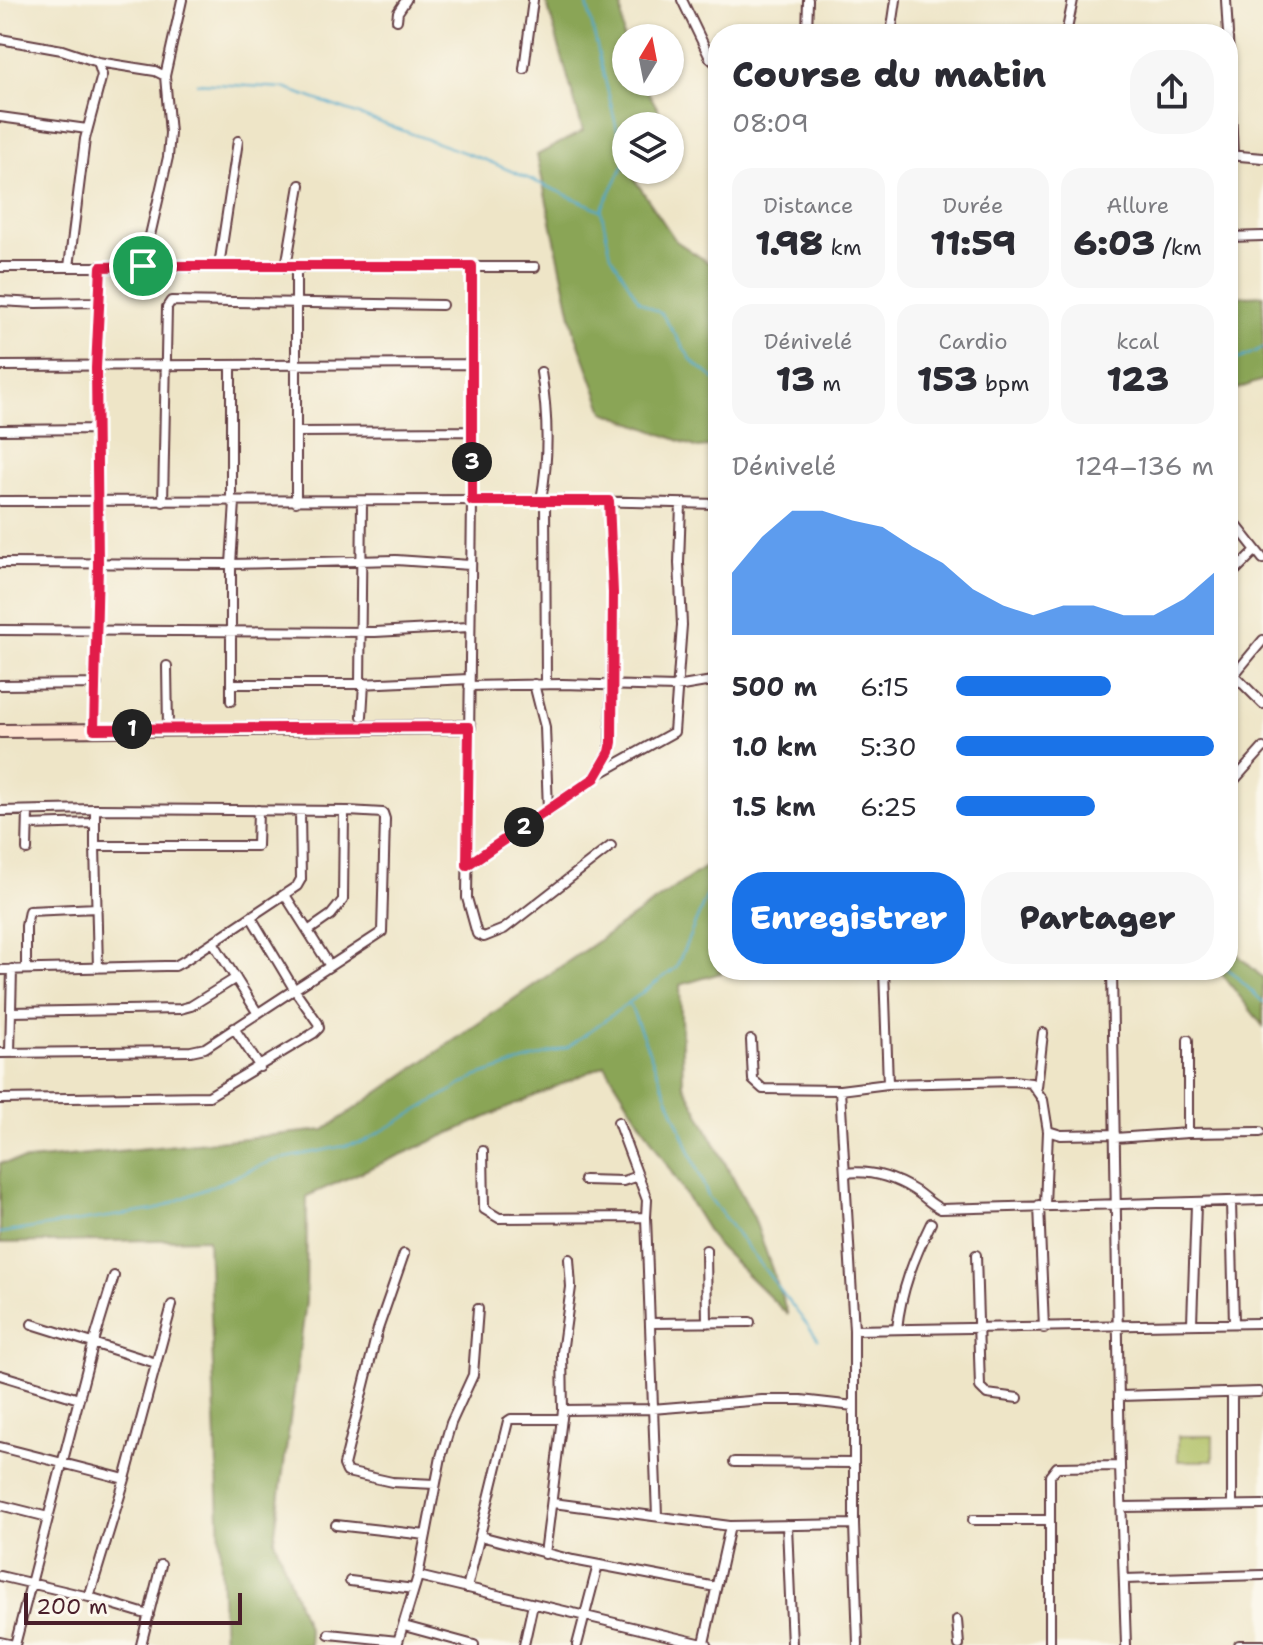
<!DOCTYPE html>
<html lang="fr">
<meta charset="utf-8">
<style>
:root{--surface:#fff;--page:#f7f7f7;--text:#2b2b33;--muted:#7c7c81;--accent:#1a73e8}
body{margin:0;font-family:"Shantell Sans",sans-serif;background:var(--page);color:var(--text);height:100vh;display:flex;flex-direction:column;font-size:30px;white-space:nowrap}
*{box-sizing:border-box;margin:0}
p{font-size:26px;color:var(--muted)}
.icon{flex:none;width:44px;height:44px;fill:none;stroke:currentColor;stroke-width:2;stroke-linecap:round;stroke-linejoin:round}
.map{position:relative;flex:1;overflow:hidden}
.side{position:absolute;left:708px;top:24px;width:530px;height:956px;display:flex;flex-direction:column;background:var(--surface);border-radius:32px;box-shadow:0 2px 6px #0004}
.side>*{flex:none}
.needle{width:52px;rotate:10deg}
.controls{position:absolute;left:612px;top:24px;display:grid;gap:16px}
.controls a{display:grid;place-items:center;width:72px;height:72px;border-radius:50%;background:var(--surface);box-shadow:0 2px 6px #0004;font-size:40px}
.scale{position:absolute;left:24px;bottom:20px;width:218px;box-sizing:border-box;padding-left:8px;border:4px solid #4a1f2b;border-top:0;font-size:22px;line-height:28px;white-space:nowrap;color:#4a1f2b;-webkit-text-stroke:6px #fbf7ec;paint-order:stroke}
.pin{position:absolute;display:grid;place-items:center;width:68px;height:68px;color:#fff;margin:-34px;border:4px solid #fff;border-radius:50%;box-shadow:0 2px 8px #0007}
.km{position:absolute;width:40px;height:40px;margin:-20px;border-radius:50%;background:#222;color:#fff;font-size:22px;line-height:40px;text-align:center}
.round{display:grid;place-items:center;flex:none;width:84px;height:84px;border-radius:32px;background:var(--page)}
.headline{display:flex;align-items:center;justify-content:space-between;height:136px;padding:0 24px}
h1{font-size:36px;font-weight:800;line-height:60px}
.figures{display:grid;grid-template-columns:repeat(3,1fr);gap:12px;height:136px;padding:8px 24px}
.figures div{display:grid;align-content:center;border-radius:20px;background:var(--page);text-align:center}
.figures b{font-size:34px;font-weight:800}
.figures small{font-size:22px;font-weight:400}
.figures p{font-size:22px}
.chart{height:224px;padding:16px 24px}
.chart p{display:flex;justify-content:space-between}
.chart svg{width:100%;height:144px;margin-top:8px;fill:var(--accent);opacity:.7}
.button{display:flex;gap:16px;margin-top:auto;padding:16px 24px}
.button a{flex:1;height:92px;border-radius:32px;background:var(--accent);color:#fff;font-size:32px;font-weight:800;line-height:92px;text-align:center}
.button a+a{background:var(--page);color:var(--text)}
ul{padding:0 24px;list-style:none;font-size:26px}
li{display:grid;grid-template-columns:128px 96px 1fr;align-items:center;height:60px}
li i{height:20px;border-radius:10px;background:var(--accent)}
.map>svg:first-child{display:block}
.green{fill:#adbe61;stroke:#7c6e46;stroke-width:2}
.forest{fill:#8aa557;stroke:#6a6241;stroke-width:2}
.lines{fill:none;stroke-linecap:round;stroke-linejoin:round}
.stream{stroke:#4ea9cc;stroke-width:2}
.street-casing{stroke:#633d42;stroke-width:12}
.secondary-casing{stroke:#633d42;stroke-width:16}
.street{stroke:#fff;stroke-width:8}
.secondary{stroke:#fde4d1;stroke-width:12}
.route-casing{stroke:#fff;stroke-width:16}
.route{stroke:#e11d48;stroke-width:10}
</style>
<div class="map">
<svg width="1263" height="1645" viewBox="0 0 1263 1645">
<rect width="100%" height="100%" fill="#fbf7ec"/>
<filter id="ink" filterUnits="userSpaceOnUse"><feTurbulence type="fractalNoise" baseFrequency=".0125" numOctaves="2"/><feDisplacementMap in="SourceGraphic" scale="16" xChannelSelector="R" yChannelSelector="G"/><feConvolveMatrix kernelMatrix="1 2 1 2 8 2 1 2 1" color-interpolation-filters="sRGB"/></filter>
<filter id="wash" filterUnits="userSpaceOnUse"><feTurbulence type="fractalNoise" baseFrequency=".006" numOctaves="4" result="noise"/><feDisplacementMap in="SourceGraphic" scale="32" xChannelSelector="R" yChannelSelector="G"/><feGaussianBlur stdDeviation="1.8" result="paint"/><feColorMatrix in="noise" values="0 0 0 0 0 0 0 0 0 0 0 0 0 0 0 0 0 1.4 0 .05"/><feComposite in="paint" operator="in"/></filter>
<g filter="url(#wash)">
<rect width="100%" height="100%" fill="#eee5c7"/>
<path class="green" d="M1178,1436H1213V1461H1178Z"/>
<path class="forest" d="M546,0H621L626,82H642L668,126H626V170H642L631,174L676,241L718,269V446L698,448L604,412L574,330L537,155L583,131Z
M1263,295V380L1228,392V297Z
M718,858V970H731L680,985L683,1083L754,1218L788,1315L716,1244L605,1065L307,1196L306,1302L274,1539L308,1630L310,1645H224L208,1239L0,1243V1163L324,1130Z
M1228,946L1263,978V1026L1219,970H1228Z"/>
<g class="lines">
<path class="stream" d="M586,0L625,163L601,210L611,255L639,301L662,314L692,361L718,382
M197,83L284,88L488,161L601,210
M1228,364L1263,348
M1228,969L1263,1002
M630,1005L708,1196L818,1339
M0,1233L155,1210L272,1161L363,1142L475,1077L568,1047L676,968L707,895L718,886"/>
</g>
</g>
<g filter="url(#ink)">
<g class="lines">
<g class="street-casing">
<path id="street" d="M682,0L710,58L718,65
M1226,0L1228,34
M397,20L398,12L406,0
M807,34L808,0
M891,34L896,0
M1066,34L1073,0
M1228,38L1233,156
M0,39L62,50L98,62
M524,69L533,0
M0,117L87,129
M1228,155L1263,158
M1228,237L1263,236
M143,266L168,157L170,133L165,76L182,0
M219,266L238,141
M472,266V501L467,898L477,934L484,937L504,929L611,846
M0,267H535
M69,267L85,139L102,75L98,62L155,71L165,76
M286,267L300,185
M296,267V502
M0,301L36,303L99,302
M0,366L470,364
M231,366V502
M541,372C548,415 549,458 541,500
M0,430L97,429
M296,432L471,431
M545,500L546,684
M0,501L545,500L718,504
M163,502L167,307L171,301L442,305
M1237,526L1263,559
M0,563L231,564L396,560L470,565
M1228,578L1255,551
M0,630L375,632L469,627
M167,666L168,728
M1228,669L1263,704
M1228,682L1263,640
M231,684H360L469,679
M360,684L362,502
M534,684L545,727L548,810
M0,685L97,684
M469,686L562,684L676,687L718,680
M231,701V564L235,502
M362,716L364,683
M94,729L98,564L96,368L101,267
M602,772L674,732L682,625L679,563L681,504
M1228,787L1263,748
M95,809V846
M0,811L95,809L348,811L383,813L385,819L382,932L205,1048L191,1051L0,1053
M28,825L95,823
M27,850L28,811
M467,865L595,778L610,752L613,593L609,501
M285,895L330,966
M308,931L331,915L343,900L344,811
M213,942L257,1012
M98,968L95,846H257L258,810
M26,969V926L29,911L97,908
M0,970L165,966H175L184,961L297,886L301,879L300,811
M1112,970L1120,1466L1126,1645
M11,1012L180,1009L191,1006L236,978
M234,1028L260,1067
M751,1040L753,1080L763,1089L840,1090L888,1084L884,970
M10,1053L12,969
M888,1084L1014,1081L1031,1083L1043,1100L1048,1131L1061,1135L1115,1134
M1037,1087L1043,1033
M840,1090L854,1330V1524L858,1645
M0,1099L209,1096L314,1033L319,1028L318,1023L294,989L251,917
M618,1122L647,1200L646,1217
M1188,1133L1260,1132
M1115,1138L1188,1133V1040
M483,1151L484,1209L499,1218L646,1217L657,1516
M845,1173C871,1170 893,1177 914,1190C924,1196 930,1204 941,1209L1263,1200
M584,1180L623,1181L638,1176
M1231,1202L1234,1323
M1039,1205L1044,1328
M1045,1205L1048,1131
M706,1250L707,1323
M404,1254L378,1329L344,1465L347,1472L392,1482L435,1484
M976,1255L980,1387L987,1394L1018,1398
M650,1323L750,1322
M1192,1323L1196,1204
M32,1324L156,1363
M897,1329C901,1290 914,1258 931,1223
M854,1330L1260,1323
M0,1375L79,1399
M1119,1396L1259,1392
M563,1410L652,1409L762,1400H801L854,1406
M0,1447L125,1479
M734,1462L854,1463
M553,1503L730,1526L854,1524
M0,1505L48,1517
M1232,1505V1393
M1122,1507L1263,1505
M973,1520H1050
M336,1525L426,1535
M787,1525L792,1645
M480,1536L573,1560L716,1587
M545,1554L563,1410L562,1353L571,1287L569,1259
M0,1576L89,1597L125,1479L172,1305
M418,1576L707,1645
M1124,1579L1263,1575
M350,1581L414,1589
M467,1588L508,1421L511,1419H562
M89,1597L149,1615
M957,1620L959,1645
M404,1626L474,1645
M329,1634L398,1641
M0,1642L14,1645
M704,1643L730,1526
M15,1645L93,1345L114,1276
M141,1645L161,1565
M397,1645L418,1576L441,1457L451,1423L473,1375L478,1309
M524,1645L533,1604
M577,1645L598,1565
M1050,1645V1476L1057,1467L1120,1466
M1239,1645H1263"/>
</g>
<g class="secondary-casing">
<path id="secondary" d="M0,731L469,727"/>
</g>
<use href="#street" class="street"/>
<use href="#secondary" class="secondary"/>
</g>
</g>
<g class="lines" filter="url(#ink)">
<g class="route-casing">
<path id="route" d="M143,266H472V501H609L613,593L612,742L610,752L595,778L467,865L469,727L94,729L98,564L96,368L101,267Z"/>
</g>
<use href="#route" class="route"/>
</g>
</svg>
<div class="controls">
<a><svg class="needle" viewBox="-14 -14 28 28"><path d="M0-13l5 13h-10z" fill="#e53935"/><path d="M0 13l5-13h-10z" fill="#7c7c81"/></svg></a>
<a><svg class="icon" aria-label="layers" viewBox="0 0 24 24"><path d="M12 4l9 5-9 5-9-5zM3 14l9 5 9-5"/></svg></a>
</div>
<div class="scale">200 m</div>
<div class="pin" style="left:143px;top:266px;background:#1e9e55"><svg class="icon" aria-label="arrive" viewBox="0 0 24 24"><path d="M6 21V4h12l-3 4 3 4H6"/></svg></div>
<b class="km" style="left:132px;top:729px">1</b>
<b class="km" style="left:524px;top:827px">2</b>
<b class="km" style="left:472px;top:462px">3</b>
<section class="side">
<div class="headline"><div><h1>Course du matin</h1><p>08:09</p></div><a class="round"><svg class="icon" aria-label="share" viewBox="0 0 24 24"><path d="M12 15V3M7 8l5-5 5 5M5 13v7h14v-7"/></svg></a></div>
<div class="figures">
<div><p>Distance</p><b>1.98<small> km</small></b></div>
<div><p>Durée</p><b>11:59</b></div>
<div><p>Allure</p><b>6:03<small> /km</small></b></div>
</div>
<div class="figures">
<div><p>Dénivelé</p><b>13<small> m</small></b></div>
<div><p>Cardio</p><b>153<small> bpm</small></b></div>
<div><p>kcal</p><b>123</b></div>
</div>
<div class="chart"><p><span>Dénivelé</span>124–136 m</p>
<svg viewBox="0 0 160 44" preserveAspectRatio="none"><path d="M0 44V25L10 14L20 6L30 6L40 9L50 11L60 17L70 22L80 30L90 35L100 38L110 35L120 35L130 38L140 38L150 33L160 25V44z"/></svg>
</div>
<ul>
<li><b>500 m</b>6:15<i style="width:60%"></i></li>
<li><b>1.0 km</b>5:30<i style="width:100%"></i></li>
<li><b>1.5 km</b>6:25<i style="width:54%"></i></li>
</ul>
<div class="button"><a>Enregistrer</a><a>Partager</a></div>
</section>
</div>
